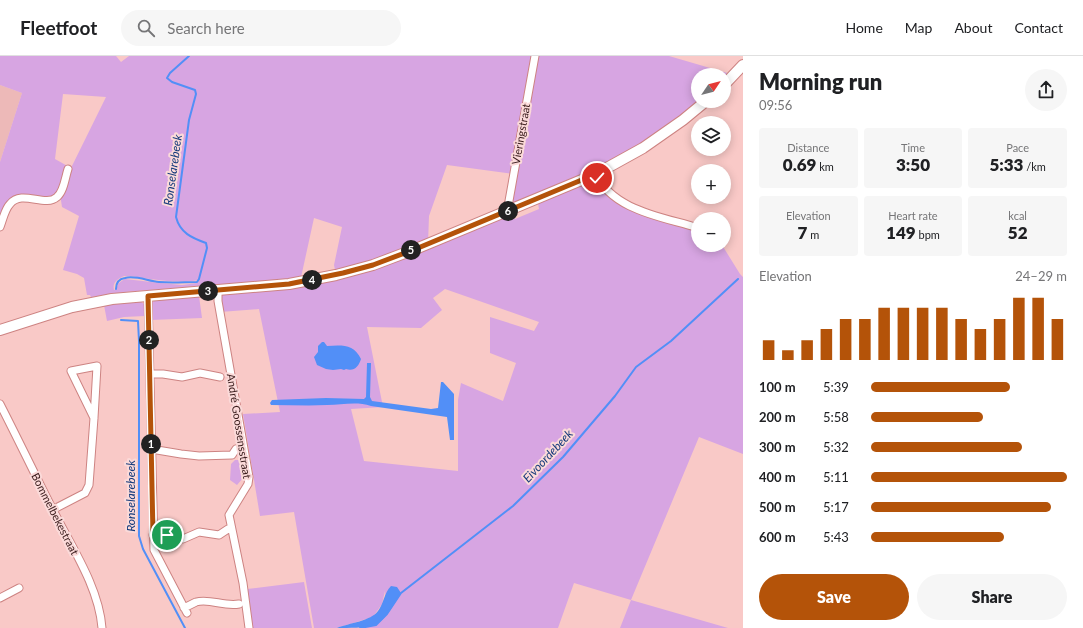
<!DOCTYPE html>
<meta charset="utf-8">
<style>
:root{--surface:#fff;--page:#f6f6f6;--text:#202124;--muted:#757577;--line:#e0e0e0;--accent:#b45309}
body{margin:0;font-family:Lato,sans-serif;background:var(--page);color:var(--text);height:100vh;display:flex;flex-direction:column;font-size:15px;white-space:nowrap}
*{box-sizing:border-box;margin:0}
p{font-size:13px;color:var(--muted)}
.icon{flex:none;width:22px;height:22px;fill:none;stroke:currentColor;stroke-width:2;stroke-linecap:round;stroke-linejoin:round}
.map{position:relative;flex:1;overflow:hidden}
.panel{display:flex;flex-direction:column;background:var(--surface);width:340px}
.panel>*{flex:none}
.needle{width:26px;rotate:55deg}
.controls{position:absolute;left:691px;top:12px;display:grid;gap:8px}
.controls a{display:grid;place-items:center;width:40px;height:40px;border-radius:50%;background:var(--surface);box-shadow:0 2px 10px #0003;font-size:20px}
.pin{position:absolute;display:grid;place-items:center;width:34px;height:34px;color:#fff;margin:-17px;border:2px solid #fff;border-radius:50%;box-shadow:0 1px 4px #0007}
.km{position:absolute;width:20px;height:20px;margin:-10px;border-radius:50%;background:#222;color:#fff;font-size:11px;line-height:20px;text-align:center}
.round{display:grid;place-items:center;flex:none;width:42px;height:42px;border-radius:21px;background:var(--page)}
.overview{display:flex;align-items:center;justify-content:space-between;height:68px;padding:0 16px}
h1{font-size:22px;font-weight:800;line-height:30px}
.metrics{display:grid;grid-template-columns:repeat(3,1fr);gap:6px;height:68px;padding:4px 16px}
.metrics div{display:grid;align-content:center;border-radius:4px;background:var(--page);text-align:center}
.metrics b{font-size:17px;font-weight:800}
.metrics small{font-size:11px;font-weight:400}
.metrics p{font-size:11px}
.chart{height:112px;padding:8px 16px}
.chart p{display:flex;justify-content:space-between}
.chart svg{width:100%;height:72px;margin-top:4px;stroke:var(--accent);stroke-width:6}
.action{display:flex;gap:8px;margin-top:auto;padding:8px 16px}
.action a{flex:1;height:46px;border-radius:24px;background:var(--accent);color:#fff;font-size:16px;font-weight:800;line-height:46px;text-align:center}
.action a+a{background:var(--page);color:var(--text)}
ul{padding:0 16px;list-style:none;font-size:13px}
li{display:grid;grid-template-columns:64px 48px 1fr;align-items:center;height:30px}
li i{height:10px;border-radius:5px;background:var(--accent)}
header{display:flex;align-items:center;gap:24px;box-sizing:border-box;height:56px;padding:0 20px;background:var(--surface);border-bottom:1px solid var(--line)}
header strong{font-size:19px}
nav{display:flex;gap:22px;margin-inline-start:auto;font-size:14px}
.search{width:280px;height:36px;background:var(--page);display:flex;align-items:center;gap:10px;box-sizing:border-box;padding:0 14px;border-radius:22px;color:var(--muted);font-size:15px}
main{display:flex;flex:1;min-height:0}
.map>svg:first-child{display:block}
.built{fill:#edb9b8}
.green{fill:#d7a5e2;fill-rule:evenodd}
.water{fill:#528ff7}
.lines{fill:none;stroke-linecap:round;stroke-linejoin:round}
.stream{stroke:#528ff7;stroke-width:2}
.minor-casing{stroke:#cd8382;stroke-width:9}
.secondary-casing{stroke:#cd8382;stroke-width:12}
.minor{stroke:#fff;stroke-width:7}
.secondary{stroke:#fff;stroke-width:10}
.route-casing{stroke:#fff;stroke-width:8}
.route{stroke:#b45309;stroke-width:5}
.labels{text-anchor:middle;stroke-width:4;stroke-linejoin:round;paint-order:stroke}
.street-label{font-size:11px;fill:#371a1a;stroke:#fbdad9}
.water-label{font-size:12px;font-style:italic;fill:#143a7b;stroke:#fbdad9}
</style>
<header>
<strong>Fleetfoot</strong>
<div class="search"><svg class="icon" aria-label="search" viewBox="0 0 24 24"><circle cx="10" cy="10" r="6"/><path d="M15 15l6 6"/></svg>Search here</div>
<nav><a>Home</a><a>Map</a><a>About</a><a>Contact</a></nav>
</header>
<main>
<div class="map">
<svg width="743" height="572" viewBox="0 0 743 572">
<rect width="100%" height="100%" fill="#f9c9c7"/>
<path class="built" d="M0,29L22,37L0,106Z"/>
<path class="green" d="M0,0H116L121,6L129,0H669L734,19L724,29V19H698V45H706L643,92L507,156L515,163L539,153L538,147L594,123L622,146L698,172V189H722L740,218L743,221V398L699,381L631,544L728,572H620L631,544L574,527L558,572H360L376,569L387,558L385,535L382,548L373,561L337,572H314L294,456L260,460L243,358L280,356L259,253L220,256L218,235L199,236L198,230L125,236L91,241L90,239H87L84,222L77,218L63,214L79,160L62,151L60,138L56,143L12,145L0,171V106L22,37L0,29ZM63,38L106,41L71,112L55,103ZM447,109L514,118L507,156L428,188L429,160ZM314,162L342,171L334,209L336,219L300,226ZM124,220H129C151,223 176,228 199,224L197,227L182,229L160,227L125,223C120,226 117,227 117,233L114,234C112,226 118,223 124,220ZM445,233L539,266L534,275L490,261V297L516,307L503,345L461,327L458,344V415L364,405L351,353L383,351L367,271L421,272L442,254L433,242Z
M199,240L202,262L151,264V247L157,243Z
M139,244L144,248L145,260L124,261L107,265L104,249Z
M235,404H239L243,410V422L237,429L230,424L231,408Z
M304,526L312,572H252L247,533Z"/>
<path class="water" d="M322,286H324L327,290C342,289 354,288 361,303C359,310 354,316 346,313L344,314L341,313L333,314L326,313L317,309L314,301L318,296V290Z
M367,307H371L370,341L372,345L431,353L438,352L441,326H443L454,338V384H450L447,361L371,350C356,345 342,349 327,349C309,350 290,349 271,349L270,347L272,344L326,342L364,343L366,341Z
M391,530L397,531L401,537C395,546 386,564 375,569C364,572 349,572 337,572C349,567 371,565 378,555C384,547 384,537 391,530Z"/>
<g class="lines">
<path class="stream" d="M116,233C116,227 118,223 125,222C135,219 148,225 159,226C172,227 185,226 197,226L199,223L207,192L206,187C192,182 180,177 176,161L189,64L196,38L195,34L172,26L167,22L170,17L189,0
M121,264L138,265L139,285V480L143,493L185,572
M360,572L376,569L387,558L401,537L513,450L563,401L615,340L636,311L671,285L738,223"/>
<g class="minor-casing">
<path id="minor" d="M596,118C613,155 664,161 698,172
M507,156L535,0
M0,171C3,163 5,153 10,148C22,133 45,152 57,141C64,135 65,122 68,113
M218,234V245L249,421L248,428L229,459L243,527L249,572
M148,240L154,494L187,557
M150,318H163L182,321L200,317L220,321
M0,348C18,383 35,419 53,454C71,490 99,531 102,572
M151,393L181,398L199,400L232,399L236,393
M52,454L85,437L89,429L94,362L97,310L71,315L94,362
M153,479H167L183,483L199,476L219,479L228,473
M0,542L19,532
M184,552C188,550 192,548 196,546C210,542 224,551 239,548"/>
</g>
<g class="secondary-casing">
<path id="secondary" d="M724,29L743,9
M0,274L72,251L112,243L289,228L336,219L373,209L418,192L596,118L643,92L683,64L706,45"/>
</g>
<use href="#minor" class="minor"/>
<use href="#secondary" class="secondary"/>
</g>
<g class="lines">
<g class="route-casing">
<path id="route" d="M167,479H153L148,240L289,228L343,217L373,209L418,192L596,118L597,122"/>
</g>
<use href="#route" class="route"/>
</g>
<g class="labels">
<g class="street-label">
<text transform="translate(521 78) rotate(-80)" y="4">Vieringstraat</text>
<text transform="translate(239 370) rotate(81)" y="4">André Goossensstraat</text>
<text transform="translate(55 458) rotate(63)" y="4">Bommelbekestraat</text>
</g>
<g class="water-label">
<text transform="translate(173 114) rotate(-82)" y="4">Ronselarebeek</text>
<text transform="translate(548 400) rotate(-47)" y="4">Eivoordebeek</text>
<text transform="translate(131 440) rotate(-90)" y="4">Ronselarebeek</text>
</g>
</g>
</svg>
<div class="controls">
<a><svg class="needle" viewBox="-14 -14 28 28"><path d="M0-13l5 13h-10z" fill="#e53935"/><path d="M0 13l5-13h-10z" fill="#757577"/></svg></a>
<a><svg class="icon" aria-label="layers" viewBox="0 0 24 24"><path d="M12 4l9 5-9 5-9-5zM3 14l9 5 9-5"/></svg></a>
<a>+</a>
<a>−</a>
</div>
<div class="pin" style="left:167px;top:479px;background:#1e9e55"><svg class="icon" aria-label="arrive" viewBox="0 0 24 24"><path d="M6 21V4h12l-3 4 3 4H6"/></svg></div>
<div class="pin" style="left:597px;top:122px;background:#d93025"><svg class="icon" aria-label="check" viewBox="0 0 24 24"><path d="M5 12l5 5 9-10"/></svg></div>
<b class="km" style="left:151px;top:388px">1</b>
<b class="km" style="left:149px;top:284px">2</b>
<b class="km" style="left:208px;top:235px">3</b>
<b class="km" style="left:312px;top:224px">4</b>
<b class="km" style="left:411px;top:194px">5</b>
<b class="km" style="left:508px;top:155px">6</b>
</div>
<section class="panel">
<div class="overview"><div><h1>Morning run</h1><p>09:56</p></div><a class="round"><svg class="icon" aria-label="share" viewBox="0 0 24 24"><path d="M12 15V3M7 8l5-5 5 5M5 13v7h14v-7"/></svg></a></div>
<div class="metrics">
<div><p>Distance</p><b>0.69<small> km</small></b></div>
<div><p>Time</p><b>3:50</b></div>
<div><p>Pace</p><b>5:33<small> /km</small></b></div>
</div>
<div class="metrics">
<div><p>Elevation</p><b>7<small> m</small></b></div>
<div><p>Heart rate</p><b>149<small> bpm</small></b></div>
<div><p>kcal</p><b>52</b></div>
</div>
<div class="chart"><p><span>Elevation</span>24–29 m</p>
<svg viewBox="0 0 160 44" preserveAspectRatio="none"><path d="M5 44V32M15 44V38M25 44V32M35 44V25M45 44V19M55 44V19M65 44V12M75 44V12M85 44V12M95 44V12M105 44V19M115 44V25M125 44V19M135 44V6M145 44V6M155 44V19"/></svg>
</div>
<ul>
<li><b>100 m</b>5:39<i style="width:71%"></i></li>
<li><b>200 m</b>5:58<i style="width:57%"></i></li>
<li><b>300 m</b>5:32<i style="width:77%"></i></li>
<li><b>400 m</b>5:11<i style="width:100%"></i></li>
<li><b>500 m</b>5:17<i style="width:92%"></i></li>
<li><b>600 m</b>5:43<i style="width:68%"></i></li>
</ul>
<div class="action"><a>Save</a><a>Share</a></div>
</section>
</main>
